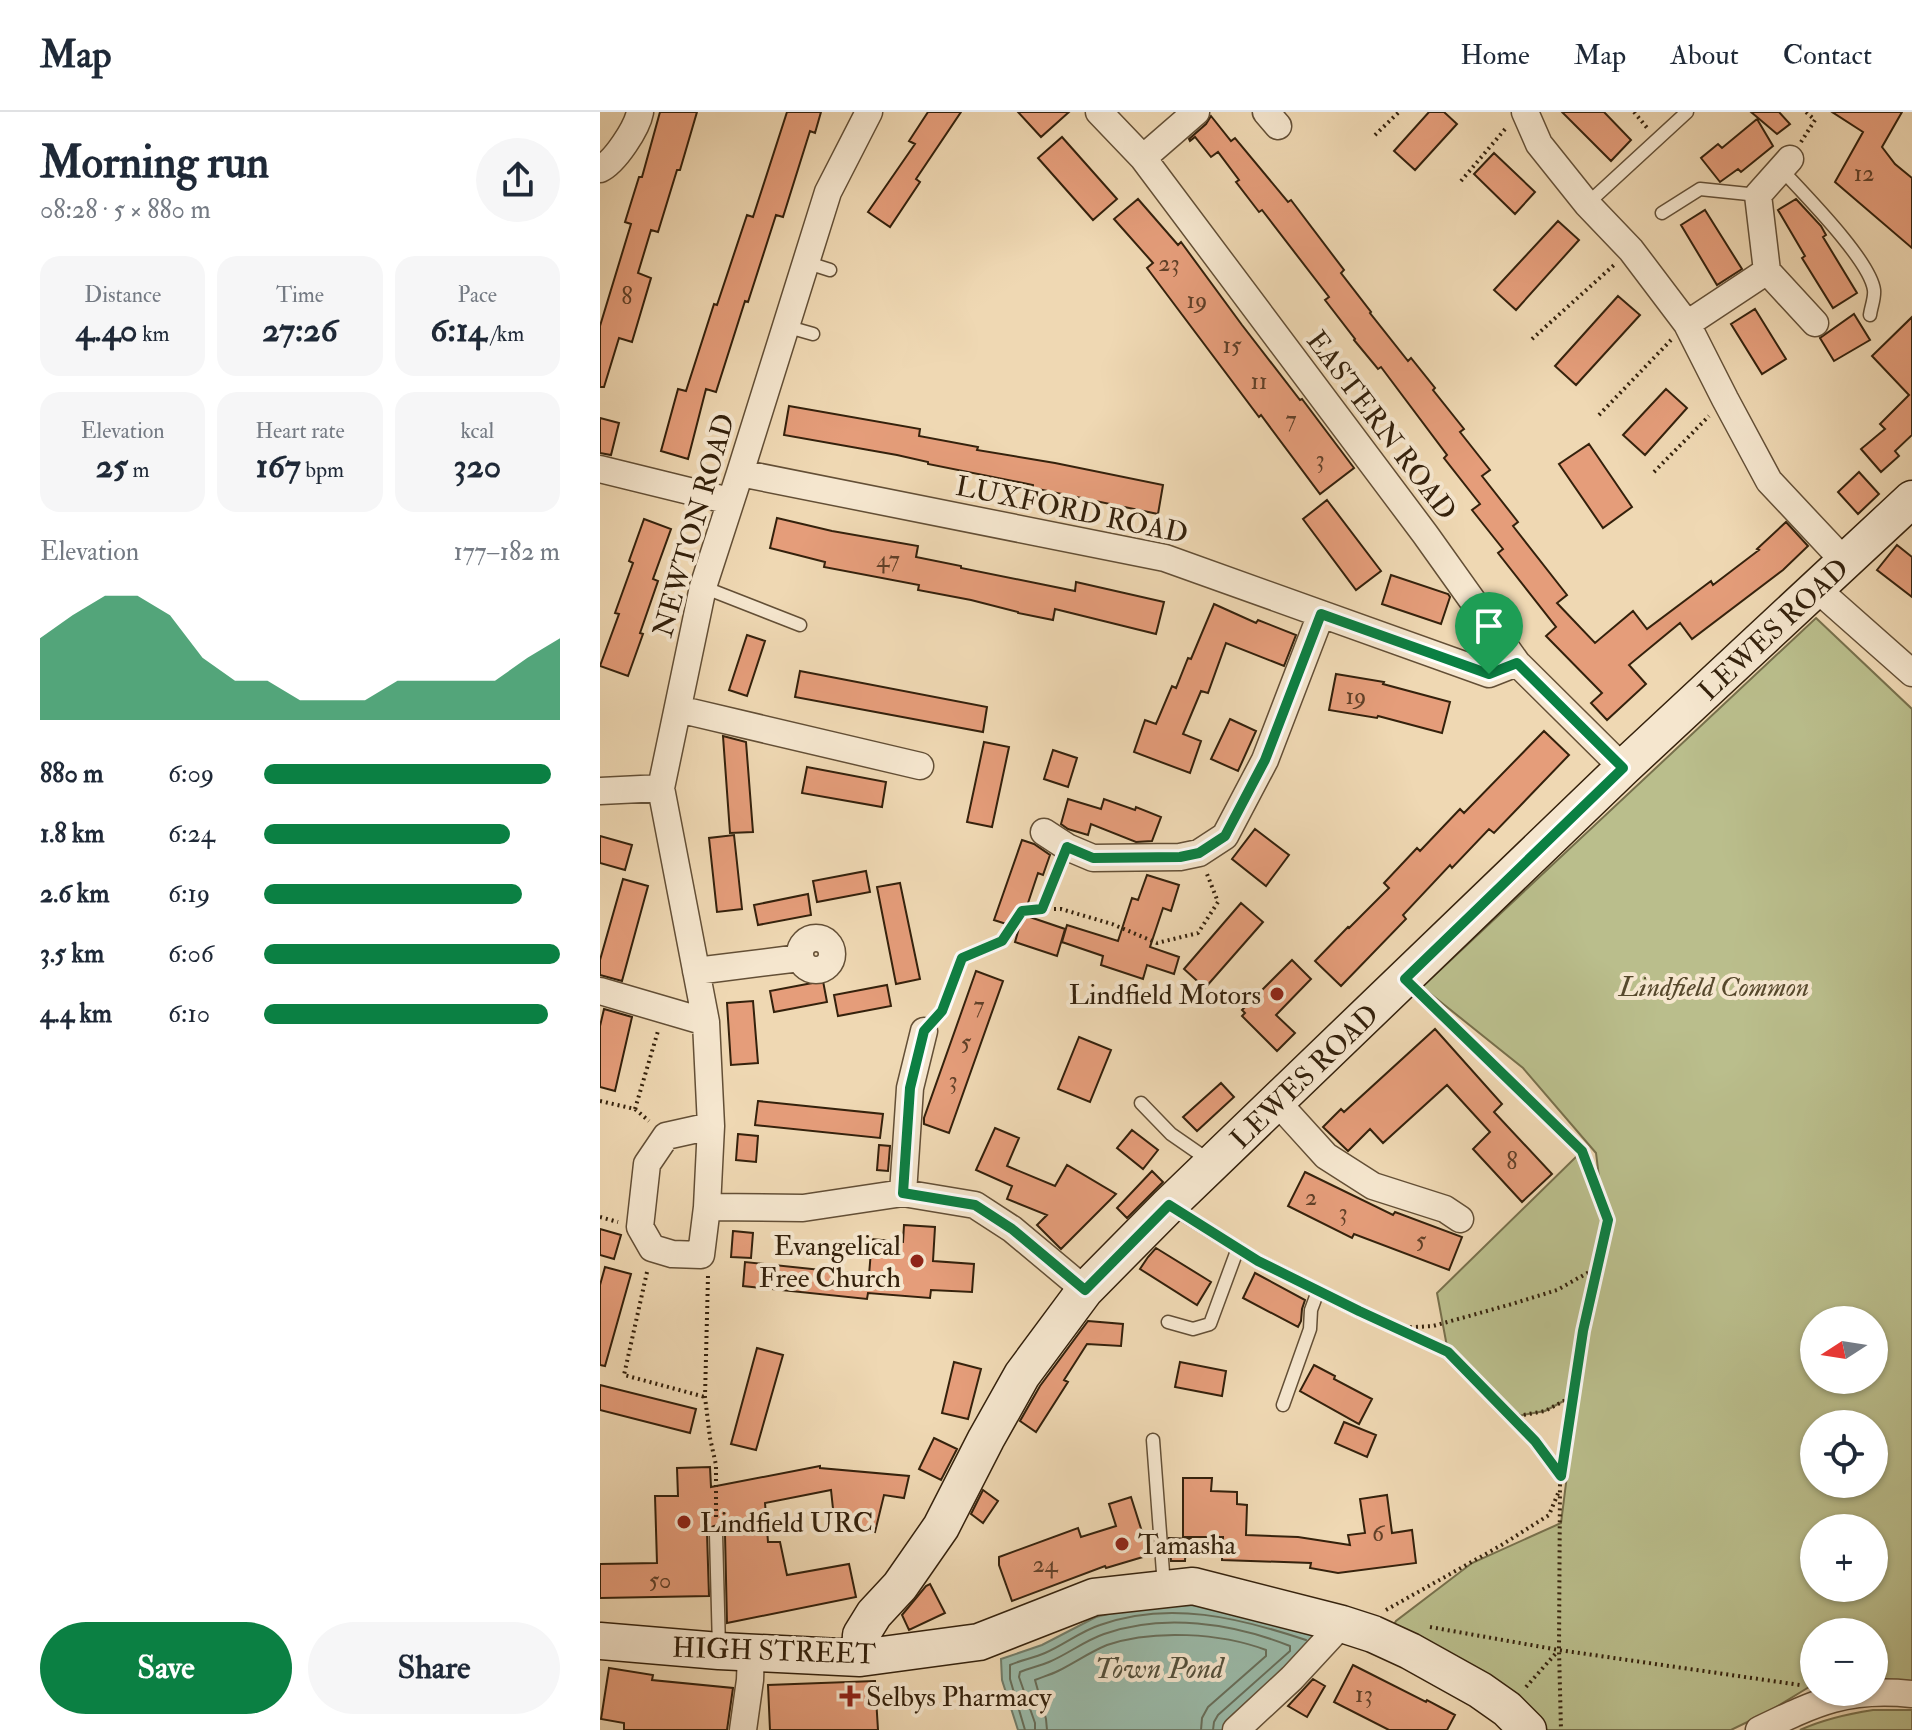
<!DOCTYPE html>
<meta charset="utf-8">
<style>
:root{--surface:#fff;--page:#f6f6f7;--text:#1f2937;--muted:#747a83;--line:#e0e1e3;--accent:#0b8043}
body{margin:0;font-family:"IM FELL Double Pica",serif;background:var(--page);color:var(--text);height:100vh;display:flex;flex-direction:column;font-size:30px;white-space:nowrap}
*{box-sizing:border-box;margin:0}
p{font-size:26px;color:var(--muted)}
.icon{flex:none;width:44px;height:44px;fill:none;stroke:currentColor;stroke-width:2;stroke-linecap:round;stroke-linejoin:round}
.map{position:relative;flex:1;overflow:hidden}
.drawer{display:flex;flex-direction:column;background:var(--surface);width:600px}
.drawer>*{flex:none}
.needle{width:52px;rotate:258deg}
.tools{position:absolute;left:1200px;top:1194px;display:grid;gap:16px}
.tools a{display:grid;place-items:center;width:88px;height:88px;border-radius:50%;background:var(--surface);box-shadow:0 2px 6px #0004;font-size:40px}
.pin{position:absolute;display:grid;place-items:center;width:68px;height:68px;color:#fff;margin:-82px -34px;border-radius:50% 50% 50% 0;rotate:-45deg;box-shadow:0 0 8px #0007}
.pin .icon{rotate:45deg}
.round{display:grid;place-items:center;flex:none;width:84px;height:84px;border-radius:42px;background:var(--page)}
.head{display:flex;align-items:center;justify-content:space-between;height:136px;padding:0 40px}
h1{font-size:44px;font-weight:800;line-height:60px}
.figures{display:grid;grid-template-columns:repeat(3,1fr);gap:12px;height:136px;padding:8px 40px}
.figures div{display:grid;align-content:center;border-radius:20px;background:var(--page);text-align:center}
.figures b{font-size:34px;font-weight:800}
.figures small{font-size:22px;font-weight:400}
.figures p{font-size:22px}
.chart{height:224px;padding:16px 40px}
.chart p{display:flex;justify-content:space-between}
.chart svg{width:100%;height:144px;margin-top:8px;fill:var(--accent);opacity:.7}
.action{display:flex;gap:16px;margin-top:auto;padding:16px 40px}
.action a{flex:1;height:92px;border-radius:48px;background:var(--accent);color:#fff;font-size:32px;font-weight:800;line-height:92px;text-align:center}
.action a+a{background:var(--page);color:var(--text)}
ul{padding:0 40px;list-style:none;font-size:26px}
li{display:grid;grid-template-columns:128px 96px 1fr;align-items:center;height:60px}
li i{height:20px;border-radius:10px;background:var(--accent)}
header{display:flex;align-items:center;gap:48px;box-sizing:border-box;height:112px;padding:0 40px;background:var(--surface);border-bottom:2px solid var(--line)}
header strong{font-size:38px}
nav{display:flex;gap:44px;margin-inline-start:auto;font-size:28px}
main{display:flex;flex:1;min-height:0}
.map>svg:first-child{display:block}
.green{fill:#babe8c;stroke:#77704c;stroke-width:2;fill-rule:evenodd}
.water{fill:#9abaa9;stroke:#717d6a;stroke-width:2}
.lines{fill:none;stroke-linecap:round;stroke-linejoin:round}
.shore{stroke:#676e5a;stroke-width:2}
.building{fill:#e59d7a;stroke:#34210c;stroke-width:2}
.lane-casing{stroke:#634f36;stroke-width:15}
.street-casing{stroke:#634f36;stroke-width:29}
.secondary-casing{stroke:#34210c;stroke-width:39}
.path{stroke:#34210c;stroke-width:4;stroke-dasharray:2 4;stroke-linecap:butt}
.lane{stroke:#f5e6ce;stroke-width:12}
.street{stroke:#f5e6ce;stroke-width:26}
.secondary{stroke:#f5e6ce;stroke-width:36}
.route-casing{stroke:#fff;stroke-width:16}
.route{stroke:#0b8043;stroke-width:10}
.poi-dot{fill:#8f2418;stroke:#f5e6ce;stroke-width:3}
.labels{text-anchor:middle;stroke-width:8;stroke-linejoin:round;paint-order:stroke}
.number-label{font-size:24px;fill:#604028}
.street-label{font-size:28px;fill:#34210c;stroke:#f5e6ce}
.park-label{font-size:28px;font-style:italic;fill:#56482c;stroke:#f5e6ce}
.poi-label{font-size:28px;fill:#34210c;stroke:#f5e6ce;text-anchor:start}
.water-label{font-size:30px;font-style:italic;fill:#534f3b;stroke:#f5e6ce}
</style>
<header>
<strong>Map</strong>
<nav><a>Home</a><a>Map</a><a>About</a><a>Contact</a></nav>
</header>
<main>
<section class="drawer">
<div class="head"><div><h1>Morning run</h1><p>08:28 · 5 × 880 m</p></div><a class="round"><svg class="icon" aria-label="share" viewBox="0 0 24 24"><path d="M12 15V3M7 8l5-5 5 5M5 13v7h14v-7"/></svg></a></div>
<div class="figures">
<div><p>Distance</p><b>4.40<small> km</small></b></div>
<div><p>Time</p><b>27:26</b></div>
<div><p>Pace</p><b>6:14<small> /km</small></b></div>
</div>
<div class="figures">
<div><p>Elevation</p><b>25<small> m</small></b></div>
<div><p>Heart rate</p><b>167<small> bpm</small></b></div>
<div><p>kcal</p><b>320</b></div>
</div>
<div class="chart"><p><span>Elevation</span>177–182 m</p>
<svg viewBox="0 0 160 44" preserveAspectRatio="none"><path d="M0 44V19L10 12L20 6L30 6L40 12L50 25L60 32L70 32L80 38L90 38L100 38L110 32L120 32L130 32L140 32L150 25L160 19V44z"/></svg>
</div>
<ul>
<li><b>880 m</b>6:09<i style="width:97%"></i></li>
<li><b>1.8 km</b>6:24<i style="width:83%"></i></li>
<li><b>2.6 km</b>6:19<i style="width:87%"></i></li>
<li><b>3.5 km</b>6:06<i style="width:100%"></i></li>
<li><b>4.4 km</b>6:10<i style="width:96%"></i></li>
</ul>
<div class="action"><a>Save</a><a>Share</a></div>
</section>
<div class="map">
<svg width="1312" height="1618" viewBox="0 0 1312 1618">
<rect width="100%" height="100%" fill="#efd8b3"/>
<filter id="stains"><feTurbulence type="fractalNoise" baseFrequency=".0025" numOctaves="4"/><feColorMatrix values="0 0 0 0 .2 0 0 0 0 .09 0 0 0 0 .02 0 0 0 .5 -.17"/></filter>
<radialGradient id="worn" r=".72"><stop offset=".6" stop-color="#630" stop-opacity="0"/><stop offset="1" stop-color="#630" stop-opacity=".3"/></radialGradient>
<path class="green" d="M1216,506L1312,597V1573L1274,1568V1520H1214V1572L1168,1600L1131,1618H947L933,1603L792,1516L796,1509L872,1451L961,1411L979,1268L1008,1130L1006,1122L998,1155L973,1284L945,1299L912,1305L848,1240L837,1181L982,1039L1002,1089L996,1041L923,956L822,875ZM1214,1208H1274V1268H1214ZM1214,1312H1274V1372H1214ZM1214,1416H1274V1476H1214Z
M1273,1598H1312V1618H1200C1224,1607 1247,1602 1273,1598Z"/>
<path class="water" d="M601,1493L710,1521L718,1526L627,1618H418L402,1568L401,1547L442,1533L496,1505L540,1494Z"/>
<g class="lines">
<path class="shore" d="M425,1618L410,1567V1553C421,1548 434,1546 445,1541C464,1533 481,1519 500,1513C569,1488 640,1506 706,1528
M435,1618V1611L419,1565L420,1560C429,1556 440,1554 449,1550C468,1542 484,1529 504,1522C563,1501 632,1511 690,1534V1539L618,1603L614,1610L613,1618
M447,1618L446,1607L435,1568C442,1565 450,1563 458,1559C474,1551 490,1540 507,1533C553,1517 621,1521 666,1538V1544L608,1595L602,1606L601,1618"/>
</g>
<path class="building" d="M60,0H97L80,58H77L58,120L51,118L38,161L51,166L32,230L19,226L4,275H0V214L31,112L25,110L39,65H42Z
M187,0H221L215,21L210,19L183,105L176,103L148,190L145,189L116,280L106,277L88,347L61,339L78,277L86,279L114,192L117,193L147,103L153,105Z
M328,0H361L316,67L320,70L290,115L268,100L315,32L309,29Z
M418,0H469L441,25Z
M829,0H844L857,12L815,58L794,39Z
M962,0H1004L1031,28L1011,49Z
M1151,0H1179L1190,12L1177,22Z
M1232,0H1302L1282,35L1295,52L1312,66V136L1235,70L1263,20Z
M611,4L631,29L635,26L688,90L691,88L744,158L741,161L771,200L770,201L808,249L811,246L835,276L833,278L864,317L860,320L890,358L882,364L918,410L913,414L967,483L957,491L995,531L1033,499L1047,517L1111,469L1113,473L1159,438L1157,437L1186,410L1208,434L1183,458L1092,527L1080,511L1029,553L1046,572L1007,608L991,591L1002,581L946,524L956,515L898,441L903,437L872,398L880,392L844,346L847,343L781,255L778,257L754,228L755,227L725,188L729,185L662,98L659,100L636,70L639,68L618,40L611,45L595,25L590,29L589,27L606,12Z
M1157,7L1173,34L1141,60L1138,57L1120,70L1101,46L1118,32L1122,36Z
M462,25L517,87L493,108L438,46Z
M894,41L935,80L915,102L874,62Z
M538,87L578,133L581,130L642,213L700,288L702,287L754,356L720,382L661,303L659,305L547,156L553,151L514,107Z
M1196,87L1221,114L1226,123L1223,125L1257,181L1233,196L1202,146L1205,144L1178,98Z
M1105,98L1142,157L1117,173L1081,113Z
M958,109L979,128L916,198L894,178Z
M1018,184L1040,203L976,273L955,254Z
M1155,197L1186,247L1162,262L1131,212Z
M1254,202L1270,228L1234,249L1220,226Z
M1312,205V323L1295,339L1299,344L1281,360L1261,337L1285,317L1280,312L1309,283L1272,244Z
M1066,277L1087,296L1045,343L1023,323Z
M189,294L320,317L319,324L378,335L377,338L455,351L563,373L558,402L433,376V373L328,352V350L297,343L184,323Z
M0,306L19,311L11,343L0,341Z
M989,332L1032,395L1003,416L959,352Z
M1259,360L1279,382L1258,402L1238,380Z
M727,388L781,459L756,478L703,407Z
M177,406L232,419L318,434L316,445L361,454V456L475,479L476,470L564,490L556,522L455,497L453,508L418,501V500L371,488L318,478L319,473L224,455L225,450L170,436Z
M44,407L71,417L53,467L58,469L40,521L43,522L28,564L0,554L19,502L15,501L33,451L29,449Z
M1297,433L1312,445V485L1277,458Z
M791,463L848,482L850,485L841,512L782,492Z
M614,492L656,511L658,508L696,523L684,554L626,531L608,581L601,579L583,622L601,629L590,661L534,640L545,608L556,612L572,574L576,576L588,546L591,547Z
M147,523L165,529L147,584L129,578Z
M200,559L387,595L383,620L195,585Z
M736,562L784,570L783,572L850,590L842,621L778,604L777,606L729,598Z
M630,607L656,619L638,659L611,647Z
M944,619L969,643L894,721L889,717L852,756L850,753L803,803L806,807L741,874L715,849L748,815L749,816L789,776L784,771L817,736L820,739L860,697L864,701Z
M123,624L146,630L153,720L130,721Z
M384,630L409,635L392,715L367,710Z
M453,638L477,646L468,675L444,667Z
M207,655L286,670L282,695L202,681Z
M468,687L501,697L504,687L535,698L536,695L561,705L552,729L536,730L491,712L488,723L468,717L461,712Z
M655,717L689,743L666,774L632,747Z
M134,723L142,797L117,800L109,726Z
M0,724L32,733L25,758L0,751Z
M422,728L434,732L450,743L443,763L438,761L424,803L465,817L457,844L415,830L419,816L394,808Z
M266,759L270,780L217,790L213,769Z
M547,763L579,773L571,799L563,796L550,835L579,845L574,862L547,853L543,867L501,853L503,844L462,830L467,813L518,829L532,786L538,788Z
M23,767L48,774L22,869L0,863V848Z
M300,771L320,867L296,872L277,775Z
M208,782L211,803L158,813L154,793Z
M641,791L663,810L605,876L584,857Z
M692,848L711,867L676,903L695,921L677,939L642,904L645,901L642,898Z
M376,859L403,869L349,1021L324,1012V1006Z
M223,869L227,890L174,900L170,879Z
M287,873L291,894L238,904L234,883Z
M153,889L158,951L131,953L127,891Z
M4,897L32,905L15,979L0,975V914Z
M835,917L902,992L894,1000L952,1062L922,1090L873,1037L890,1020L847,973L783,1031L770,1017L748,1039L723,1015L741,997L744,1000Z
M479,925L511,938L490,990L458,977Z
M621,971L634,985L597,1019L583,1005Z
M158,989L283,1002L280,1026L155,1013Z
M395,1016L419,1026L407,1054L455,1074L467,1053L516,1082L461,1137L437,1113L447,1103L407,1087L412,1074L376,1058Z
M532,1018L558,1038L543,1057L517,1036Z
M138,1022L158,1024L156,1050L136,1048Z
M279,1033L290,1034L288,1059L277,1058Z
M552,1059L563,1070L527,1106L517,1096Z
M705,1060L793,1103L795,1100L862,1125L849,1158L754,1122L752,1126L688,1094Z
M304,1113L335,1115L333,1149L374,1152L372,1180L331,1178L330,1186L268,1181L267,1187L143,1174L145,1150L269,1163L272,1127L303,1130Z
M0,1117L21,1123L14,1147L0,1143Z
M133,1119L153,1121L151,1146L131,1145Z
M556,1136L611,1170L597,1193L540,1157L548,1145Z
M5,1155L31,1162L5,1254L0,1253V1173Z
M655,1161L705,1188L702,1197L701,1209L698,1215L643,1186Z
M488,1209L523,1212L521,1234L487,1232L464,1268L468,1270L436,1320L420,1309L440,1274Z
M157,1236L183,1243L156,1338L131,1332Z
M354,1250L381,1257L368,1307L342,1301Z
M580,1250L626,1259L622,1284L575,1275Z
M714,1253L735,1264L734,1267L772,1287L759,1312L700,1279Z
M0,1273L96,1297L90,1321L0,1298Z
M744,1310L776,1323L767,1345L735,1331Z
M334,1326L357,1337L341,1368L319,1357Z
M220,1354V1356L309,1364L304,1386L284,1383L275,1420L234,1406L231,1378L165,1391L168,1430H180L187,1463L249,1452L256,1485L127,1511L125,1422L123,1417L117,1413L111,1415L107,1421L109,1484L0,1486V1452L57,1451L55,1384H78L77,1356L110,1355L111,1375Z
M583,1366H612L611,1379L637,1380V1392L647,1393L646,1423L698,1425L750,1433L748,1423L765,1421L760,1387L787,1383L792,1421L812,1418L816,1451L738,1461L710,1456L711,1451L622,1448L623,1425H583Z
M383,1378L398,1389L383,1411L371,1402Z
M531,1385L544,1426H551L553,1442L506,1456L505,1454L412,1489L399,1453V1445L478,1416L481,1425L516,1414L509,1392Z
M569,1426L591,1427L592,1430L586,1432L585,1449H571Z
M330,1472L345,1501L309,1518L302,1503L326,1474Z
M753,1553L826,1590L827,1588L855,1603L847,1618H789L734,1590Z
M9,1556L53,1563L52,1568L133,1576L127,1618H24V1611L1,1607Z
M713,1567L725,1574L707,1605L688,1594Z
M275,1569L278,1618H170L168,1573Z"/>
<g class="lines">
<g class="lane-casing">
<path id="lane" d="M1181,57C1203,81 1270,148 1274,178C1275,186 1271,195 1270,203
M987,92L1087,0
M1062,101L1100,77L1158,83
M205,150L230,158
M185,214L213,222
M103,475L200,513
M541,991L571,1022L610,1049
M571,1095L658,1149L759,1199
M568,1210L593,1217L610,1212L638,1136
M683,1293L710,1217L711,1198L718,1179
M553,1328L564,1474
M116,1422L119,1536"/>
</g>
<g class="street-casing">
<path id="street" d="M499,0L543,46L825,422L917,551L1023,656
M666,0L678,14
M925,0L939,32L987,92L1031,138L1087,212L1125,287L1169,369L1245,450
M543,46L596,0
M1190,47L1158,83L1167,159L1215,211
M0,57C15,50 37,16 40,0
M1087,212L1167,159
M0,357L130,389
M140,361L565,446L889,562L917,551
M1217,477L1312,561
M78,597L320,654
M0,679L61,676
M444,720L467,735L493,746L580,745L599,741L625,724L665,648L721,502
M200 842a16 16 0 1 1 32 0a16 16 0 1 1-32 0Z
M96,859L200,846
M0,879L106,910
M677,990L726,1044L773,1074L845,1097L860,1107
M111,1014L66,1024L47,1052L40,1115L52,1136L72,1142L101,1143L107,1095L111,1014L106,910L61,676L103,475L140,361L228,80L269,0
M303,1081L310,976L324,919
M107,1095L203,1096L303,1081L375,1093L412,1117L485,1178
M143,1618L150,1568L151,1540
M636,1618L692,1566L742,1512
M1159,1618C1215,1591 1247,1575 1312,1582"/>
</g>
<g class="secondary-casing">
<path id="secondary" d="M0,1529L119,1539L260,1546L379,1530L494,1485L593,1474L742,1512L773,1522L810,1539L880,1578L907,1597L928,1618
M260,1546L261,1523L274,1502L300,1474L341,1415L386,1327L422,1263L485,1178L569,1093L1023,656L1312,387"/>
</g>
<path class="path" d="M1034,0L1048,17
M775,23L799,0
M1201,30L1215,8L1206,0
M861,69L906,16
M932,227L1014,153
M999,303L1071,228
M1054,360L1109,304
M442,797H461L512,812L557,831L598,821L618,790L607,762
M823,885L982,1039L1008,1108L983,1219L960,1369L959,1538L961,1618
M338,904L342,899L362,846L402,829L422,799L442,797L459,756
M0,989L35,997L49,1009
M35,997L58,919
M0,1105L18,1110
M47,1160L24,1263L105,1285
M108,1164L105,1285L110,1326L116,1353V1406
M774,1206L848,1240L935,1329L961,1364
M798,1216L833,1214L912,1192L957,1178L998,1155
M912,1305L945,1299L973,1284
M786,1498L900,1434L949,1403L959,1379
M830,1515L959,1538L1200,1573
M926,1575L957,1540"/>
<use href="#lane" class="lane"/>
<use href="#street" class="street"/>
<use href="#secondary" class="secondary"/>
</g>
<g class="lines">
<g class="route-casing">
<path id="route" d="M721,502L889,562L917,551L1023,656L805,867L982,1039L1008,1108L983,1219L961,1364L935,1329L848,1240L759,1199L658,1149L569,1093L485,1178L412,1117L375,1093L303,1081L310,976L324,919L342,899L362,846L402,829L422,799L442,797L467,735L493,746L580,745L599,741L625,724L665,648Z"/>
</g>
<use href="#route" class="route"/>
</g>
<g class="poi-dot">
<circle cx="677" cy="882" r="8"/>
<circle cx="317" cy="1149" r="8"/>
<circle cx="84" cy="1410" r="8"/>
<circle cx="522" cy="1432" r="8"/>
<path d="M246 1572h8v8h8v8h-8v8h-8v-8h-8v-8h8z"/>
</g>
<g class="labels">
<g class="number-label">
<text x="1264" y="69">12</text>
<text x="569" y="159">23</text>
<text x="27" y="192">8</text>
<text x="597" y="196">19</text>
<text x="632" y="241">15</text>
<text x="659" y="277">11</text>
<text x="691" y="315">7</text>
<text x="720" y="355">3</text>
<text x="288" y="455">47</text>
<text x="756" y="592">19</text>
<text x="379" y="901">7</text>
<text x="366" y="938">5</text>
<text x="353" y="976">3</text>
<text x="912" y="1057">8</text>
<text x="711" y="1093">2</text>
<text x="743" y="1108">3</text>
<text x="821" y="1136">5</text>
<text x="778" y="1429">6</text>
<text x="445" y="1460">24</text>
<text x="60" y="1476">50</text>
<text x="764" y="1590">13</text>
</g>
<g class="street-label">
<text transform="translate(782 313) rotate(53)" y="10">EASTERN ROAD</text>
<text transform="translate(472 397) rotate(12)" y="10">LUXFORD ROAD</text>
<text transform="translate(93 413) rotate(-74)" y="10">NEWTON ROAD</text>
<text transform="translate(1173 517) rotate(-43)" y="10">LEWES ROAD</text>
<text transform="translate(704 964) rotate(-44)" y="10">LEWES ROAD</text>
<text transform="translate(174 1538) rotate(2)" y="10">HIGH STREET</text>
</g>
<g class="park-label">
<text x="1114" y="884">Lindfield Common</text>
</g>
<g class="poi-label">
<text x="661" y="892" text-anchor="end">Lindfield Motors</text>
<text x="301" y="1143" text-anchor="end">Evangelical<tspan x="301" dy="32">Free Church</tspan></text>
<text x="100" y="1420">Lindfield URC</text>
<text x="538" y="1442">Tamasha</text>
<text x="266" y="1594">Selbys Pharmacy</text>
</g>
<g class="water-label">
<text x="559" y="1566">Town Pond</text>
</g>
</g>
<rect width="100%" height="100%" filter="url(#stains)"/>
<rect width="100%" height="100%" fill="url(#worn)"/>
</svg>
<div class="tools">
<a><svg class="needle" viewBox="-14 -14 28 28"><path d="M0-13l5 13h-10z" fill="#e53935"/><path d="M0 13l5-13h-10z" fill="#747a83"/></svg></a>
<a><svg class="icon" aria-label="locate" viewBox="0 0 24 24"><circle cx="12" cy="12" r="6"/><path d="M12 2v4M12 18v4M2 12h4M18 12h4"/></svg></a>
<a>+</a>
<a>−</a>
</div>
<div class="pin" style="left:889px;top:562px;background:#1e9e55"><svg class="icon" aria-label="arrive" viewBox="0 0 24 24"><path d="M6 21V4h12l-3 4 3 4H6"/></svg></div>
</div>
</main>
